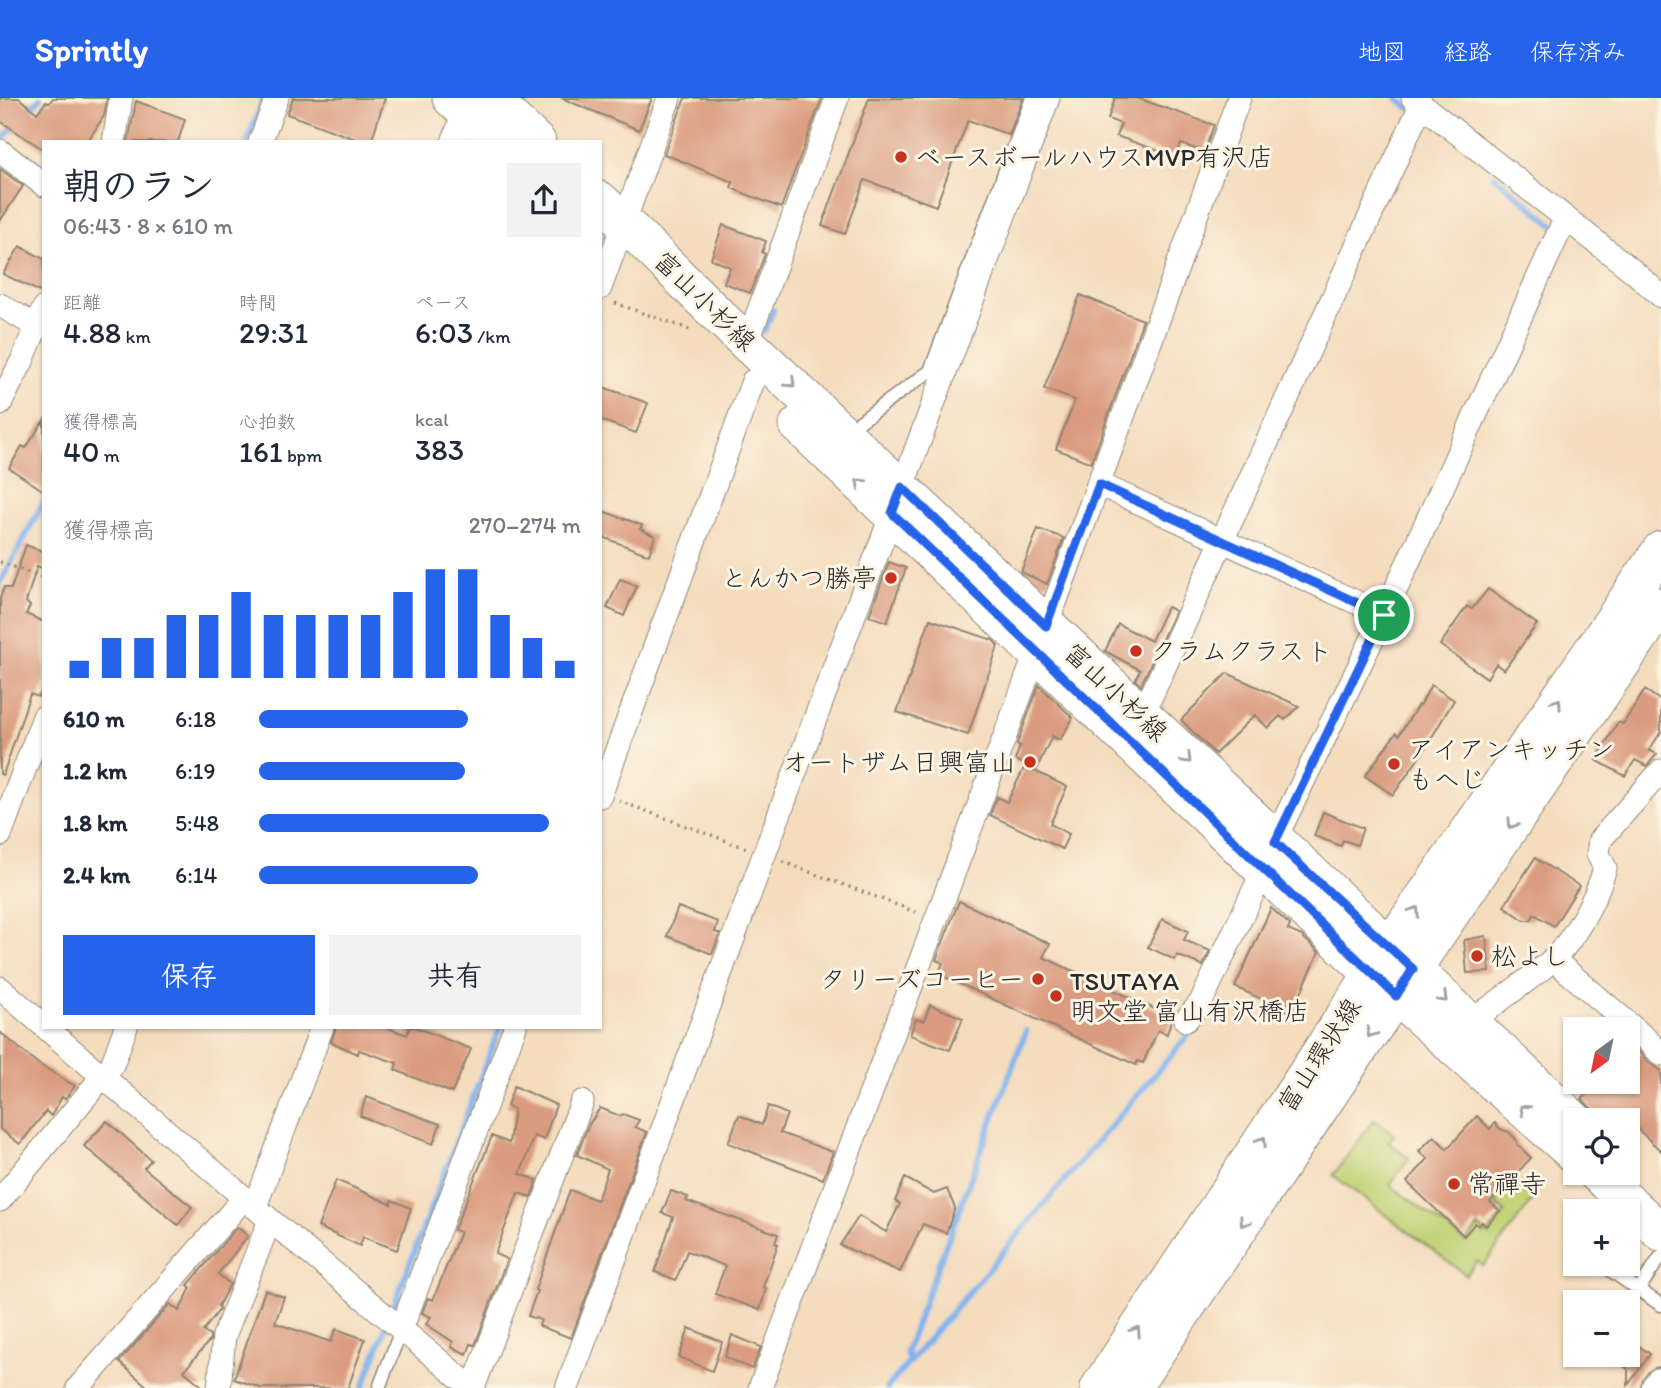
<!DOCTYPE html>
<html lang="ja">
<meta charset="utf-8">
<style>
:root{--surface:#fff;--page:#f2f2f3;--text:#1f2937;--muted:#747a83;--accent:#2563eb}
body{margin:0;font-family:Itim,"Klee One",sans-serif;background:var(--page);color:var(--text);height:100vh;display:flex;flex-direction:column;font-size:26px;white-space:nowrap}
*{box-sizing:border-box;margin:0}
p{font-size:23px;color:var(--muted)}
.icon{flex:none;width:38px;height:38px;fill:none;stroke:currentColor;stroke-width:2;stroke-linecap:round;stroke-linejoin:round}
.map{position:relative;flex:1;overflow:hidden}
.sheet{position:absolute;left:42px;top:42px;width:560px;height:889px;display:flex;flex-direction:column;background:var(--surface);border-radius:0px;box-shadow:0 2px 5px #0004}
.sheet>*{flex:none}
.needle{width:46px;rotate:213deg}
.tools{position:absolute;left:1563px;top:919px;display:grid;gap:14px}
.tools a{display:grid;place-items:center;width:77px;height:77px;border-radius:0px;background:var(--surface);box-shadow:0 2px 5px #0004;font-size:35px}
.pin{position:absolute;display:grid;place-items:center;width:60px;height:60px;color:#fff;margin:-30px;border:4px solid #fff;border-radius:50%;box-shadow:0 2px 7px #0007}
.round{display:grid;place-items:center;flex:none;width:74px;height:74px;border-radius:0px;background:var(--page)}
.overview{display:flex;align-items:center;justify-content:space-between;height:119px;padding:0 21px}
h1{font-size:38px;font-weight:600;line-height:52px}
.figures{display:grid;grid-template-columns:repeat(3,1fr);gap:10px;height:119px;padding:7px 21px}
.figures div{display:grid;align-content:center}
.figures b{font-size:30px;font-weight:600}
.figures small{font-size:19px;font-weight:400}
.figures p{font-size:19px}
.chart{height:196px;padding:14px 21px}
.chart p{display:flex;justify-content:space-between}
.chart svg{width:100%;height:126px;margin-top:7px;stroke:var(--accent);stroke-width:6}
.cta{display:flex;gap:14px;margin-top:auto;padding:14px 21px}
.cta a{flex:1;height:80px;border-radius:0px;background:var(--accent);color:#fff;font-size:28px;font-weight:600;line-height:80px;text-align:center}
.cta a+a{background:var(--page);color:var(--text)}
ul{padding:0 21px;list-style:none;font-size:23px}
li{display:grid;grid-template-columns:112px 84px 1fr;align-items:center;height:52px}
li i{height:18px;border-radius:9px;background:var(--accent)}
header{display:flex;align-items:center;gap:42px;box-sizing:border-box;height:98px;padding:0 35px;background:var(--accent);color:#fff}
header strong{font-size:33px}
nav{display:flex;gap:38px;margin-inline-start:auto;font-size:24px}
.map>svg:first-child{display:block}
.green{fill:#c1d275;stroke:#767e50;stroke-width:2}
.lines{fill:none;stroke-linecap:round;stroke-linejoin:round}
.stream{stroke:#80b4ee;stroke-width:6}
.building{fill:#da9b7f}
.lane-casing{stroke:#908474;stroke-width:15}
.street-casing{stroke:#908474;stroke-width:25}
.secondary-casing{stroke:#908474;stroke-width:36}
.primary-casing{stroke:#908474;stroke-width:39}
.path{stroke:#908474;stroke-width:3.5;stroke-dasharray:2 5;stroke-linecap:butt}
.lane{stroke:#fff;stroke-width:12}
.street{stroke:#fff;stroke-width:23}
.secondary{stroke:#fff;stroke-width:33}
.primary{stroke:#fff;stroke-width:37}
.oneway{stroke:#a0a0a0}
.route-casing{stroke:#fff;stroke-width:14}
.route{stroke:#2563eb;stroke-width:9}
.poi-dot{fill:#c8321e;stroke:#fcf5e5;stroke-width:2.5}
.labels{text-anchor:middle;stroke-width:6;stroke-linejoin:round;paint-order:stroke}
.poi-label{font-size:26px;fill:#2b2b2b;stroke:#fcf5e5;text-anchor:start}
.street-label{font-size:26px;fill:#2b2b2b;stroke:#fcf5e5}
</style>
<header>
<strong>Sprintly</strong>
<nav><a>地図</a><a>経路</a><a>保存済み</a></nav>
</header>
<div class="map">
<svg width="1661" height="1290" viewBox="0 0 1661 1290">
<rect width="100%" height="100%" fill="#fcf5e5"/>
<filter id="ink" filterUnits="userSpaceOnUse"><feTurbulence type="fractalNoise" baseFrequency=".0143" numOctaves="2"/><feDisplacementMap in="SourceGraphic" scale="14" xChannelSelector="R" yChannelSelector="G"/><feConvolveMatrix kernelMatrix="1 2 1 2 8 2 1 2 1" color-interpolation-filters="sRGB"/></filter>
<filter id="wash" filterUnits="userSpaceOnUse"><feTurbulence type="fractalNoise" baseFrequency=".00686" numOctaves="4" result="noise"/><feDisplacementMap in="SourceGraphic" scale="28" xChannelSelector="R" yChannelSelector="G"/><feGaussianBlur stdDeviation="1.57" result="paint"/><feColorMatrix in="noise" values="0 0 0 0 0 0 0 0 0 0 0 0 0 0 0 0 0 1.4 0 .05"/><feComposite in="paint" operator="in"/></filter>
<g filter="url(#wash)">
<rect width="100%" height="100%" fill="#f4dcbd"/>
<path class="green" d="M1374,1022L1394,1036L1389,1044L1409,1060L1390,1087L1466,1144L1478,1129L1488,1136L1505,1114L1495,1105L1504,1092L1512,1098L1522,1085L1537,1096L1483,1168L1477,1163L1466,1177L1333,1077Z"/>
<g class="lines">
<path class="stream" d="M1397,0L1409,10
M27,14L40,0
M1,43L17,25
M247,44L264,0
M1494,78L1556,129
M764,233L773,212
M0,486L44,403
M391,1215L500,929
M909,1264L906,1253L1026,933
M363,1290L387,1226
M887,1290L1209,913L1212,905"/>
</g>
<g id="blocks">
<path class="building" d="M0,0H19L37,15L46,4L49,5L53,0H107L104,18L87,44H44V52L0,23Z
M293,0H385L371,44H363L287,16Z
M561,0H652L639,32Z
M685,0H822L781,110L731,90L733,84L664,56Z
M869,0H1023L1009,37L968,22L936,108L865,82L845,136L822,128Z
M1115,0H1137L1214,27L1204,54L1181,46L1176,59L1116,38L1121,26L1108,21Z
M136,3L185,21L178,44H128Z
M0,71L23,88L0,123Z
M723,127L766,143L762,154L765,156L750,195L724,185L730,169L711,161Z
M20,148L44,161V196L3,176Z
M1080,197L1143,222L1091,365L1056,351L1075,302L1044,291Z
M600,288L648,305L636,335L600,322Z
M44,322V393L9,370L22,348L26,350Z
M600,412L642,427L640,431L655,438L649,457L600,438Z
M1038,431L1064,440L1047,486L1021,474Z
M26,447L44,454V471L37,468L26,504L30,508L26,516L44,524V586L39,599L30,596L3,677L0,676V500L4,489L11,491Z
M889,464L906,470L887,524L869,518Z
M620,481L637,488L624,518L607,510Z
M1488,491L1537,526L1504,572L1496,566L1487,580L1440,547L1467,508L1472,511Z
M1167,509L1175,513L1141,587L1135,582L1140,572L1105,553L1118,526L1151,543Z
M930,521L993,542L998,548L968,637L897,614Z
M1227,575L1299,608L1285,622L1280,618L1268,630L1255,617L1215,656L1181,622Z
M1039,587L1073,620L1060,642L1052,638L1036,672L1015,662L1020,648L1017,646Z
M1431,587L1454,602L1423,654L1393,697L1365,678L1396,635L1399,637L1418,607L1420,608Z
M1645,592L1661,603V634L1649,652L1657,656L1647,668L1635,662L1625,678L1596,662L1618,624L1623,626Z
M1025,668L1067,689L1050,726L1069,736L1062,751L990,717L997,699L1007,704Z
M1323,714L1363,730L1357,747L1343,742L1341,748L1314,738Z
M1535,760L1579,788L1554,828L1534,816L1531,822H1524L1504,808Z
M959,803L1050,846L1043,859L1172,919L1167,936L1158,932L1143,965L1138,963L1136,967L938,876L943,865L936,862Z
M678,809L718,824L715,834L720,836L712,856L667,838Z
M1271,810L1290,827L1288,832L1302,838L1319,854L1292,915L1235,889Z
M1162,821L1188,833L1184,842L1210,853L1203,868L1177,857L1175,862L1148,849Z
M1486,838L1490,874L1467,875L1464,842Z
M930,907L963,920L950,952L910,937L916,921L924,923Z
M336,929H385L407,937L410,929H415L471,951L452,995L395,972L397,965L359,952L358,956L331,944Z
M0,934L37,965L75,988L65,1001L62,999L51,1018L46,1013L20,1046L0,1031Z
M1628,943L1651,966L1661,972V1053L1628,1022H1602L1582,1001L1590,992L1581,984H1628Z
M514,988L556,1007L544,1042L534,1038L520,1076L537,1082L531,1099L518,1095L495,1156L507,1161L475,1247L471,1246L467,1256L451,1249L453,1244L426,1226L431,1219L422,1215L428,1200L433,1202L460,1134L454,1132L492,1038L509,1045L514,1011L507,1008Z
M366,999L440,1026L433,1046L360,1018Z
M768,1008L787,1016L780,1035L833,1054L823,1081L728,1045L739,1017L762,1027Z
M600,1010L620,1018L623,1016L639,1022L635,1029L647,1034L571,1240L539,1228L541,1222L528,1218L537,1193L535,1192L570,1092L597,1102L608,1071L577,1057L588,1028Z
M1477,1018L1490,1031L1495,1025L1500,1031L1509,1034L1516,1041L1518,1047L1531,1060L1490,1104L1500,1113L1486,1128L1482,1124L1479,1128L1475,1125L1464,1138L1407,1084L1428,1061L1419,1053L1434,1038L1447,1051Z
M107,1023L151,1062L144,1070L192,1109L178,1127L84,1048Z
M905,1080L934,1096L947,1091L955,1110L946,1135L923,1126L900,1174L840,1147L859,1118L886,1134L900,1106L895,1103Z
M336,1082L391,1106L392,1102L411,1110L397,1152L363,1139L360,1148L318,1129Z
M671,1093L688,1099L686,1103L778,1136L775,1145L778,1146L763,1189L766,1190L760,1212L715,1196L725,1168L687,1153L676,1182L655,1174L673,1119L662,1115Z
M237,1129L248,1138L218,1176L230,1186L218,1208L220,1211L203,1233L210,1238V1242L184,1273L204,1290H149L119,1264L170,1206L179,1213L191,1190L188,1187Z
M265,1192L284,1199L275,1225L331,1244L336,1231L365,1241L348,1290H261L234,1281Z
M689,1230L722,1244L712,1273L679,1259Z
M732,1237L761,1249L752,1271L725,1259Z
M1628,1240L1650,1256L1628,1287V1271L1607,1256H1628Z"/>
</g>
</g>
<g filter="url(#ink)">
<use href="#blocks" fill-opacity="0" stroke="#908474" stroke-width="2"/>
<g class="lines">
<g class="lane-casing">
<path id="lane" d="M858,325L930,273L1032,0
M1601,1166L1661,1207
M1639,1191L1661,1158
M379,1290L401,1232"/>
</g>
<g class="street-casing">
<path id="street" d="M1413,0L1633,173L1661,198
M114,44L121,0
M260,44L277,0
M453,44L469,3
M0,53L44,87
M600,190L669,0
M0,207L36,228
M747,245L837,0
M0,306L22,263L44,210
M1099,386L1384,517
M1142,618L1421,7
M600,698L753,283
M0,737L44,619
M1553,861L1645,940L1661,956
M0,890L44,928
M1186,922L1201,904L1258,784L1282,727L1384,517L1565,121
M1471,927L1481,916C1504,899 1529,882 1551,863C1573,844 1597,799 1605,770L1598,756L1600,742L1661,673
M45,929L270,1122L472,1290
M0,1102L112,967L126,929
M255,1109L322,929
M401,1232L515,929
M78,1290L244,1100
M219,1290L224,1238L270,1122
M473,1290L582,1004
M567,1290L764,757L1048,0
M760,1290L1052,513L1239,0"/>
</g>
<g class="secondary-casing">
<path id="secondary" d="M1658,1290L1661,1286"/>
</g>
<g class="primary-casing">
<path id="primary" d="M451,0L498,44
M490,0L537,44
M600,102C651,149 699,200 750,248C1025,506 1298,766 1575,1023
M798,327L1372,876L1575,1057
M1595,1074L1661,1134
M1099,1290L1390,849L1661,452
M1132,1290L1413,871L1661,508"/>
</g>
<path class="path" d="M615,205L691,232
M0,464L44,480
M619,703L746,750
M783,764L916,814"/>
<use href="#lane" class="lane"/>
<use href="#street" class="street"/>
<use href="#secondary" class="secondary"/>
<use href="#primary" class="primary"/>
</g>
<defs><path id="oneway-chevron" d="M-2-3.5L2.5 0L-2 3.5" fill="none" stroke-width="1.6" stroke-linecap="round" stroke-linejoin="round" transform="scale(1.75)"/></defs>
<g class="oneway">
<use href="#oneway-chevron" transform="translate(791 285) rotate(43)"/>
<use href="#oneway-chevron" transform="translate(860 385) rotate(-137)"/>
<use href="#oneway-chevron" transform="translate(1557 605) rotate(-56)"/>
<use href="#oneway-chevron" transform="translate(1187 661) rotate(44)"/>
<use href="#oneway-chevron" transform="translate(1512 726) rotate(124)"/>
<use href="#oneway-chevron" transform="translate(1415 813) rotate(-56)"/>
<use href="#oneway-chevron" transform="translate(1443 900) rotate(44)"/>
<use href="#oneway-chevron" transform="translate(1371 935) rotate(124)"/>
<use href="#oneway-chevron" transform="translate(1524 1011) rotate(-138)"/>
<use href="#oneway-chevron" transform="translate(1262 1043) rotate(-56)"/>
<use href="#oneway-chevron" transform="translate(1244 1124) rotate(124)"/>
<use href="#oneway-chevron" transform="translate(1136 1233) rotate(-57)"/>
</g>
</g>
<g class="lines" filter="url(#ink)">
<g class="route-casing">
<path id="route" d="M1099,386L1384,517L1275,744L1413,871L1396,898L892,415L902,389L1046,528Z"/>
</g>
<use href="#route" class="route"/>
</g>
<g class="poi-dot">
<circle cx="901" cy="59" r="7"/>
<circle cx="891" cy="480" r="7"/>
<circle cx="1136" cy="553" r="7"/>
<circle cx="1030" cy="664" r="7"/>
<circle cx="1394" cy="666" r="7"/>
<circle cx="1477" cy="858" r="7"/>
<circle cx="1038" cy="881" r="7"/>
<circle cx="1056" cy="898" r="7"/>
<circle cx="1454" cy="1086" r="7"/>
</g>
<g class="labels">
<g class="poi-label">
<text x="915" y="68">ベースボールハウスMVP有沢店</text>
<text x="877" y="489" text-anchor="end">とんかつ勝亭</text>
<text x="1150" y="562">クラムクラスト</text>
<text x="1408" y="660">アイアンキッチン<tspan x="1408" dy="30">もへじ</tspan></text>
<text x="1016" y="673" text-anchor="end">オートザム日興富山</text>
<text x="1491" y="867">松よし</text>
<text x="1024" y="890" text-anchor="end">タリーズコーヒー</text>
<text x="1070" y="892">TSUTAYA<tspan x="1070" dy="30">明文堂 富山有沢橋店</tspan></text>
<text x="1468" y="1095">常禪寺</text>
</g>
<g class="street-label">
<text transform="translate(705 203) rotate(44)" y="9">富山小杉線</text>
<text transform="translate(1116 594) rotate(43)" y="9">富山小杉線</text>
<text transform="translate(1319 957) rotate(-57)" y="9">富山環状線</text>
</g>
</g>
</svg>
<div class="tools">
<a><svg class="needle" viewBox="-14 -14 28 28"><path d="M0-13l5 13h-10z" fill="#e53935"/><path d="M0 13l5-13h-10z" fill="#747a83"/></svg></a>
<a><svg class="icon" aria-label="locate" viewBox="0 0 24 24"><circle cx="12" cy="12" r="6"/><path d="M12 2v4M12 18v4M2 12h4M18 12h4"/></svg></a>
<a>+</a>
<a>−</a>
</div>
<div class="pin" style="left:1384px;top:517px;background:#1e9e55"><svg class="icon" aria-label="arrive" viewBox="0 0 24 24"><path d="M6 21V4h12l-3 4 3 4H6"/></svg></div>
<section class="sheet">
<div class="overview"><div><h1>朝のラン</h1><p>06:43 · 8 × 610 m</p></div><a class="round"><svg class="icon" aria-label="share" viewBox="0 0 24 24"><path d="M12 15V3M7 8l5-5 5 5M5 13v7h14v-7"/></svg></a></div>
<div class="figures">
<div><p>距離</p><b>4.88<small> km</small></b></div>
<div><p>時間</p><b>29:31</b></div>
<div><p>ペース</p><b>6:03<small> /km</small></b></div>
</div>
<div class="figures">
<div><p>獲得標高</p><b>40<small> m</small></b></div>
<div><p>心拍数</p><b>161<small> bpm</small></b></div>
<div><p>kcal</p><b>383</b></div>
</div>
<div class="chart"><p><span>獲得標高</span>270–274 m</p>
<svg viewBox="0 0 160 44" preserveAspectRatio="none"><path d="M5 44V38M15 44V30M25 44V30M35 44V22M45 44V22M55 44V14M65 44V22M75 44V22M85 44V22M95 44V22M105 44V14M115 44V6M125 44V6M135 44V22M145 44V30M155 44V38"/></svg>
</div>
<ul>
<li><b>610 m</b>6:18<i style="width:65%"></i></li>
<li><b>1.2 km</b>6:19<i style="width:64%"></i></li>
<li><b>1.8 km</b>5:48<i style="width:90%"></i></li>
<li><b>2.4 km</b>6:14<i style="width:68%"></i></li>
</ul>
<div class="cta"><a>保存</a><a>共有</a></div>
</section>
</div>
